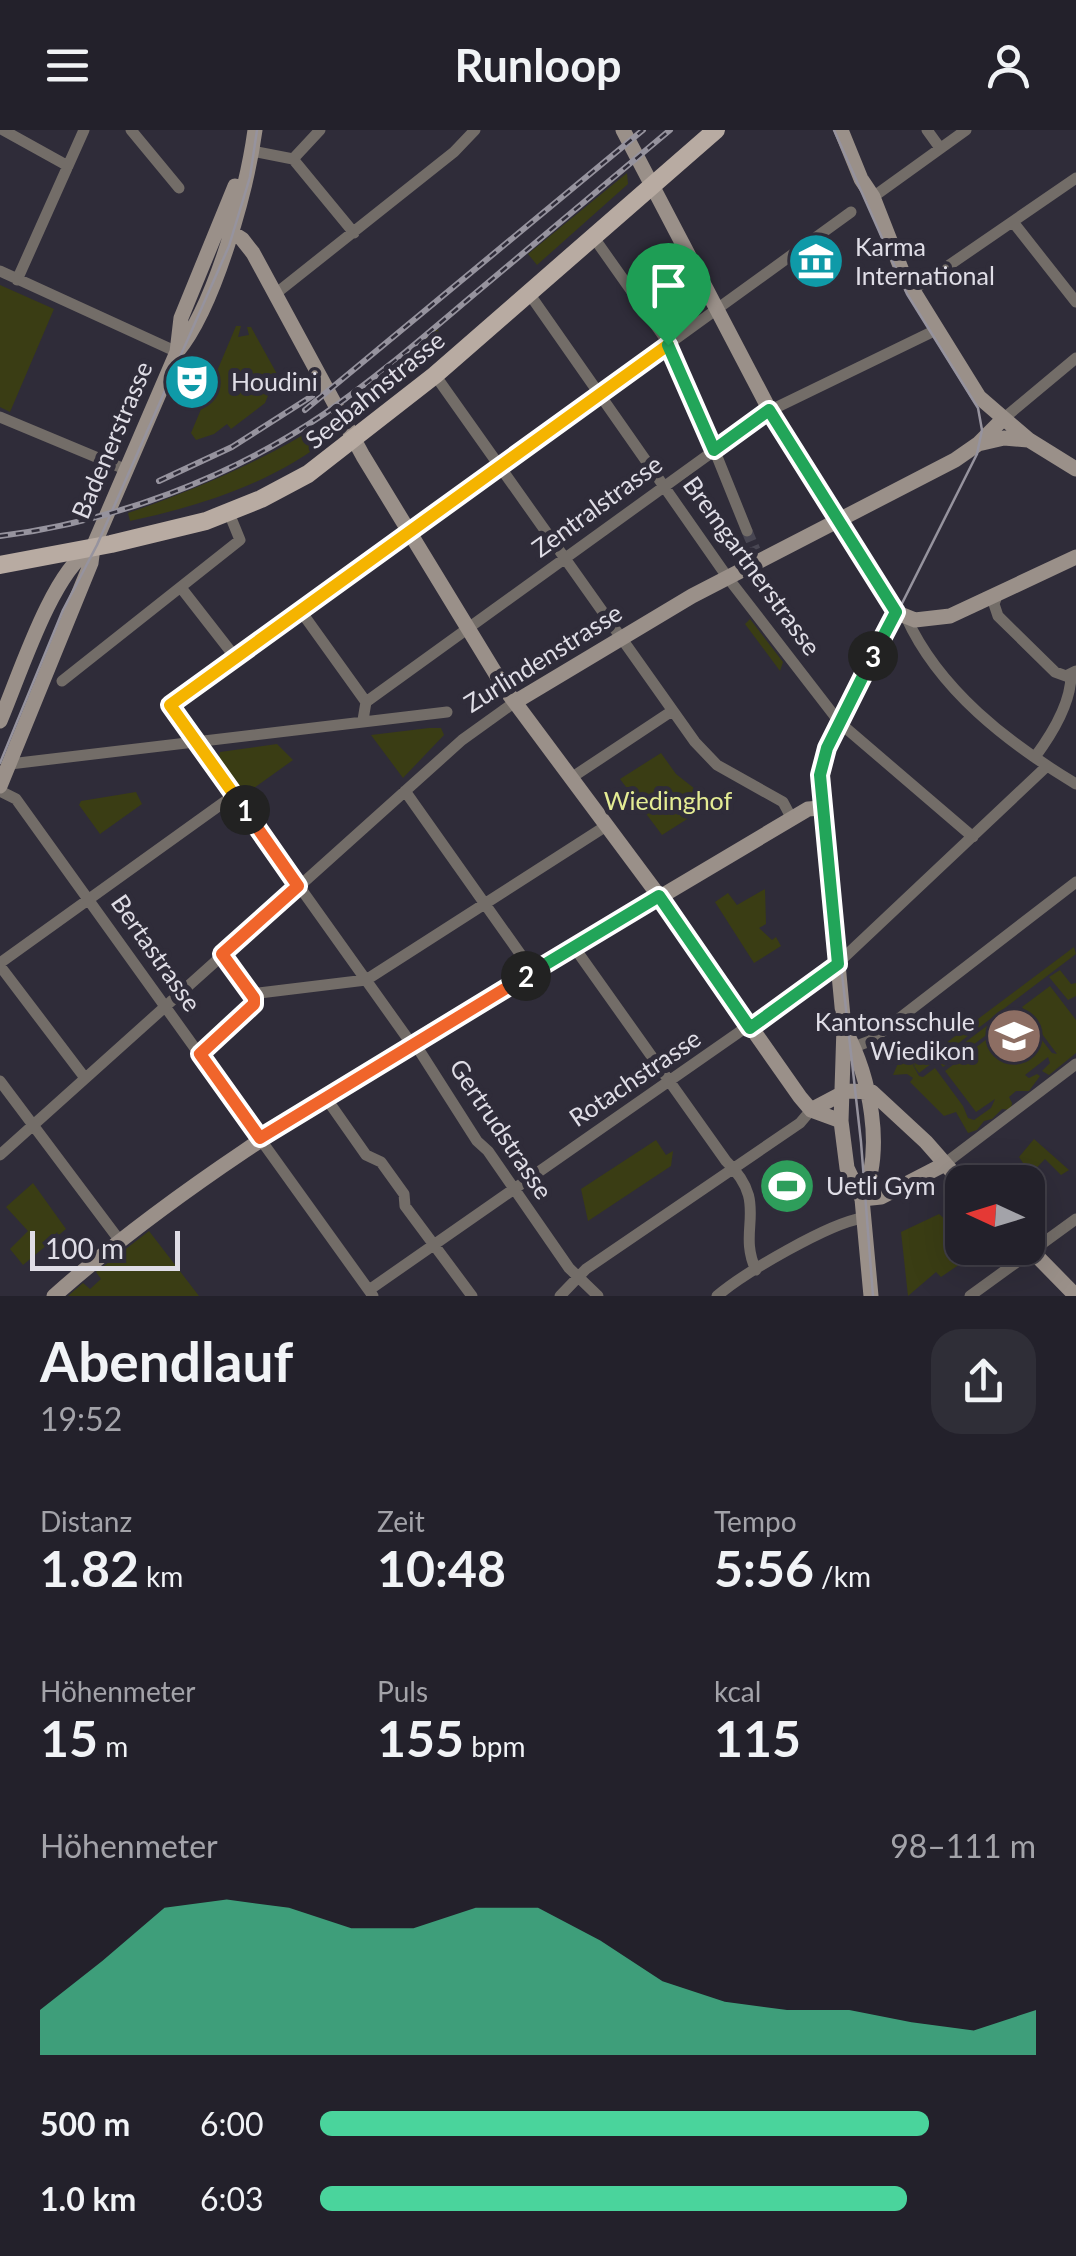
<!DOCTYPE html>
<html lang="de">
<meta charset="utf-8">
<style>
:root{--surface:#23212b;--page:#2f2e37;--text:#f1f3f6;--muted:#a3a3a9;--line:#403e47;--accent:#4ad49c}
body{margin:0;font-family:Lato,sans-serif;background:var(--page);color:var(--text);height:100vh;display:flex;flex-direction:column;font-size:38px;white-space:nowrap}
*{box-sizing:border-box;margin:0}
p{font-size:32px;color:var(--muted)}
.icon{flex:none;width:55px;height:55px;fill:none;stroke:currentColor;stroke-width:2;stroke-linecap:round;stroke-linejoin:round}
.map{position:relative;height:1166px;overflow:hidden}
.details{display:flex;flex-direction:column;background:var(--surface);flex:1}
.details>*{flex:none}
.needle{width:65px;rotate:274deg}
.buttons{position:absolute;left:945px;top:1035px;display:grid;gap:20px}
.buttons a{display:grid;place-items:center;width:100px;height:100px;border-radius:20px;background:var(--surface);box-shadow:0 10px 40px #0002,0 0 0 2px var(--line);font-size:50px}
.scale{position:absolute;left:30px;bottom:25px;width:150px;box-sizing:border-box;padding-left:10px;border:5px solid #dfdde6;border-top:0;font-size:28px;line-height:35px;white-space:nowrap;color:#dfdde6;-webkit-text-stroke:8px #2f2c39;paint-order:stroke}
.pin{position:absolute;display:grid;place-items:center;width:85px;height:85px;color:#fff;margin:-102px -42px;border-radius:50% 50% 50% 0;rotate:-45deg;box-shadow:0 0 10px #0007}
.pin .icon{rotate:45deg}
.km{position:absolute;width:50px;height:50px;margin:-25px;border-radius:50%;background:#222;color:#fff;font-size:28px;line-height:50px;text-align:center}
.round{display:grid;place-items:center;flex:none;width:105px;height:105px;border-radius:30px;background:var(--page)}
.overview{display:flex;align-items:center;justify-content:space-between;height:170px;padding:0 40px}
h1{font-size:55px;font-weight:700;line-height:75px}
.stats{display:grid;grid-template-columns:repeat(3,1fr);gap:15px;height:170px;padding:10px 40px}
.stats div{display:grid;align-content:center}
.stats b{font-size:50px;font-weight:700}
.stats small{font-size:28px;font-weight:400}
.stats p{font-size:28px}
.chart{height:280px;padding:20px 40px}
.chart p{display:flex;justify-content:space-between}
.chart svg{width:100%;height:180px;margin-top:10px;fill:var(--accent);opacity:.7}
ul{padding:0 40px;list-style:none;font-size:32px}
li{display:grid;grid-template-columns:160px 120px 1fr;align-items:center;height:75px}
li i{height:25px;border-radius:12px;background:var(--accent)}
header{display:flex;justify-content:space-between;align-items:center;height:130px;padding:0 40px;background:var(--surface);font-size:45px;font-weight:700}
.map>svg:first-child{display:block}
.green{fill:#3a3d14}
.lines{fill:none;stroke-linecap:round;stroke-linejoin:round}
.street-tunnel{stroke:#494753;stroke-width:11;stroke-dasharray:11 5.5;stroke-linecap:butt}
.street{stroke:#736d68;stroke-width:11}
.secondary{stroke:#9a9089;stroke-width:15}
.primary{stroke:#b8aba2;stroke-width:18}
.tram{stroke:#96939e;stroke-width:2.5}
.rail-casing{stroke:#96939e;stroke-width:6}
.rail{stroke:#2f2c39;stroke-width:2.5;stroke-dasharray:8;stroke-linecap:butt}
.split-1-casing{stroke:#fff;stroke-width:20}
.split-2-casing{stroke:#fff;stroke-width:20}
.split-3-casing{stroke:#fff;stroke-width:20}
.split-4-casing{stroke:#fff;stroke-width:20}
.split-1{stroke:#f5b400;stroke-width:12}
.split-2{stroke:#f0652b;stroke-width:12}
.split-3{stroke:#22a559;stroke-width:12}
.split-4{stroke:#22a559;stroke-width:12}
.labels{text-anchor:middle;stroke-width:10;stroke-linejoin:round;paint-order:stroke}
.poi-label{font-size:25px;fill:#dfdde6;stroke:#2f2c39;text-anchor:start}
.street-label{font-size:25px;fill:#dfdde6;stroke:#2f2c39}
.park-label{font-size:25px;fill:#e4ec94;stroke:#2f2c39}
</style>
<header><svg class="icon" aria-label="menu" viewBox="0 0 24 24"><path d="M4 6h16M4 12h16M4 18h16"/></svg>Runloop<svg class="icon" aria-label="person" viewBox="0 0 24 24"><circle cx="12" cy="8" r="4"/><path d="M4 21q1-7 8-7t8 7"/></svg></header>
<div class="map">
<svg width="1076" height="1166" viewBox="0 0 1076 1166">
<rect width="100%" height="100%" fill="#2f2c39"/>
<path class="green" d="M627,43L628,54L537,135L528,124Z
M0,155L54,179L10,282L0,277Z
M236,196H241L238,207L249,205L247,197H251L277,244L265,273L231,299L227,294L214,304L196,310L191,303Z
M437,199L447,213L408,245L398,233Z
M393,236L404,249L364,282L356,280L353,275L364,267V261Z
M325,292L332,306C275,352 201,376 130,391L128,383C198,359 262,331 325,292Z
M750,489L783,532L780,541L745,494Z
M429,598H441L444,605L403,648L371,605Z
M277,614L293,630L243,666L218,632L220,622Z
M661,623L676,644L709,670L703,679L662,705L620,649Z
M136,662L142,674L100,704L79,675L81,671Z
M765,759L766,794L759,798L772,810L776,807L781,816L754,833L715,772L728,763L737,775Z
M1074,817L1076,824L919,943L914,936L916,934L913,935L919,946L923,947L935,938L963,976L968,988L974,990L991,978L995,969L976,982L945,941L1021,883L1052,923L1057,924L1022,877L1050,856L1076,890V923L1049,945L1042,941L1050,933L1048,927L1025,945L1029,948L1037,944L1040,946L1029,961H1016L1009,967L1012,973L1011,980L1002,979L992,989L984,991L977,1000L968,1003L956,982L944,986L910,952L913,948L907,944L893,945C900,930 903,916 922,916L930,925Z
M1060,840L1071,854L1076,853V866L1068,870L1049,847Z
M996,889L1000,895L943,937L939,932Z
M1034,1009L1069,1040L1061,1045L1045,1029L1023,1052H1011L996,1038L1003,1034L1018,1044L1025,1036L1019,1027Z
M656,1010L666,1025L673,1021L671,1036L588,1091L581,1059Z
M33,1053L66,1099L23,1135L10,1119L28,1101L6,1077Z
M939,1084L962,1105V1118H970L960,1125L963,1132L941,1147L936,1142L908,1166L901,1102Z
M149,1101L199,1166H68L83,1153L90,1159L101,1149L96,1142Z"/>
<g class="lines">
<path class="street-tunnel" d="M747,401L755,420"/>
<path class="street" d="M3,0L68,36
M131,0L179,58
M927,0L940,18
M252,21L293,29L354,103
M293,29L320,0
M873,67L966,0
M1013,92L1076,172
M592,105L664,207L695,272L747,401
M0,141L177,222
M17,150L84,0
M913,160L1076,48
M528,162L728,448L840,593L973,707
M274,165L454,22L475,0
M435,245L695,612L717,635L783,672L792,689
M0,287L127,340
M1003,289L1076,228
M182,459L235,527
M998,463L994,474L998,486L1055,542L1066,546L1076,541
M300,480L366,572
M906,487C939,560 1008,613 1076,654
M62,551L240,410L229,383
M363,590L366,572L769,281L936,200
M1035,627C1052,604 1071,573 1071,545
M10,634L447,582
M571,648L672,581
M0,661L16,669L373,1166
M405,661L533,842
M574,817L726,1031C771,1074 736,1098 756,1140
M0,833L234,665
M0,836L85,948
M251,864L366,850L606,696
M854,917L870,911L1076,752
M200,924L254,874L253,868L222,824
M0,951L120,1111
M326,968L366,1025L381,1032L404,1064L405,1076L472,1166
M0,1025L462,610L515,572
M943,1035L1076,934
M369,1160L837,834L1047,636
M560,1166L586,1139L800,993L811,980
M598,1166L569,1138L488,1021L477,1011L419,920L408,909L170,575L851,82
M717,1166C744,1143 829,1093 863,1088
M970,1166L1076,1089"/>
<path class="secondary" d="M623,0L779,298L895,482L915,490L950,486L1076,427
M841,0L861,49L873,67L904,146L979,267L1029,310L1076,339
M220,95L242,109L253,123L363,326L505,559L659,766L800,967L811,980L841,991
M177,222L181,188L235,56
M978,314L1004,308L1028,310
M515,572L692,466L955,330L978,314L1003,289
M0,591C19,547 51,445 89,420
M0,656L91,433L93,417L177,222C215,176 247,59 255,0
M845,900C870,947 885,1020 862,1069
M811,980L847,961L872,962L926,1012L962,1053
M862,1069L881,1067L943,1035
M1028,1117L1076,1166
M54,1166C174,1060 311,976 448,893C567,821 687,750 808,679L821,678
M871,1166L862,1069L847,1038L841,991L844,897L820,645L827,618L895,482"/>
<path class="primary" d="M0,435L111,414L206,391L261,369L308,344L435,245L716,0"/>
<path class="tram" d="M834,0L907,164L978,278L982,300L977,324L840,597L823,637L822,667L861,1012L873,1166
M0,633L63,480L97,415L229,116L250,47L257,0"/>
<g class="rail-casing">
<path id="rail" d="M305,280L643,0
M159,351L232,317L312,266
M0,406C113,392 230,348 324,284C378,247 428,203 478,161C542,107 606,54 670,0"/>
</g>
<use href="#rail" class="rail"/>
</g>
<g class="lines">
<g class="split-1-casing">
<path id="split-1" d="M245,680L170,575L668,215"/>
</g>
<g class="split-2-casing">
<path id="split-2" d="M245,680L298,756L222,824L254,868V874L200,924L260,1008L526,846"/>
</g>
<g class="split-3-casing">
<path id="split-3" d="M526,846L659,766L750,898L838,834L820,645L827,618L873,526"/>
</g>
<g class="split-4-casing">
<path id="split-4" d="M668,215L714,320L769,280L896,482L873,526"/>
</g>
<use href="#split-1" class="split-1"/>
<use href="#split-2" class="split-2"/>
<use href="#split-3" class="split-3"/>
<use href="#split-4" class="split-4"/>
</g>
<defs>
<g id="museum-disc" transform="scale(2.875)"><circle r="9.5" fill="#0f9aa8" stroke="#2f2c39"/><path d="M0-6L6-3V-2H-6V-3ZM-5-1h2V3h-2ZM-1-1h2V3h-2ZM3-1h2V3H3ZM-6 4H6V6H-6Z" fill="#fff"/></g>
<g id="theatre-disc" transform="scale(2.875)"><circle r="9.5" fill="#0f9aa8" stroke="#2f2c39"/><path d="M-5-5.5Q0-4 5-5.5V0Q5 5 0 6Q-5 5-5 0ZM-3.3-2.5H-1v1.5H-3.3ZM1-2.5H3.3v1.5H1ZM-2.8 1Q0 5.5 2.8 1Z" fill="#fff"/></g>
<g id="school-disc" transform="scale(2.875)"><circle r="9.5" fill="#8d6e63" stroke="#2f2c39"/><path d="M0-5L7-2L0 1L-7-2ZM-4 1L0 2.5L4 1V4Q0 6-4 4Z" fill="#fff"/></g>
<g id="stadium-disc" transform="scale(2.875)"><circle r="9.5" fill="#2e9e5b" stroke="#2f2c39"/><path d="M0-5a6.5 5 0 1 0 0 10a6.5 5 0 1 0 0-10ZM-3.5-1.8h7v3.6h-7Z" fill="#fff"/></g>
</defs>
<g fill-rule="evenodd">
<use href="#museum-disc" x="816" y="131"/>
<use href="#theatre-disc" x="192" y="252"/>
<use href="#school-disc" x="1014" y="906"/>
<use href="#stadium-disc" x="787" y="1056"/>
</g>
<g class="labels">
<g class="poi-label">
<text x="855" y="126">Karma<tspan x="855" dy="29">International</tspan></text>
<text x="231" y="261">Houdini</text>
<text x="975" y="901" text-anchor="end">Kantonsschule<tspan x="975" dy="29">Wiedikon</tspan></text>
<text x="826" y="1065">Uetli Gym</text>
</g>
<g class="street-label">
<text transform="translate(375 260) rotate(-39)" y="9">Seebahnstrasse</text>
<text transform="translate(112 310) rotate(-67)" y="9">Badenerstrasse</text>
<text transform="translate(597 376) rotate(-36)" y="9">Zentralstrasse</text>
<text transform="translate(752 436) rotate(54)" y="9">Bremgartnerstrasse</text>
<text transform="translate(543 528) rotate(-32)" y="9">Zurlindenstrasse</text>
<text transform="translate(156 823) rotate(55)" y="9">Bertastrasse</text>
<text transform="translate(635 948) rotate(-34)" y="9">Rotachstrasse</text>
<text transform="translate(501 999) rotate(56)" y="9">Gertrudstrasse</text>
</g>
<g class="park-label">
<text x="668" y="680">Wiedinghof</text>
</g>
</g>
</svg>
<div class="buttons">
<a><svg class="needle" viewBox="-14 -14 28 28"><path d="M0-13l5 13h-10z" fill="#e53935"/><path d="M0 13l5-13h-10z" fill="#a3a3a9"/></svg></a>
</div>
<div class="scale">100 m</div>
<div class="pin" style="left:668px;top:215px;background:#1e9e55"><svg class="icon" aria-label="arrive" viewBox="0 0 24 24"><path d="M6 21V4h12l-3 4 3 4H6"/></svg></div>
<b class="km" style="left:245px;top:680px">1</b>
<b class="km" style="left:526px;top:846px">2</b>
<b class="km" style="left:873px;top:526px">3</b>
</div>
<section class="details">
<div class="overview"><div><h1>Abendlauf</h1><p>19:52</p></div><a class="round"><svg class="icon" aria-label="share" viewBox="0 0 24 24"><path d="M12 15V3M7 8l5-5 5 5M5 13v7h14v-7"/></svg></a></div>
<div class="stats">
<div><p>Distanz</p><b>1.82<small> km</small></b></div>
<div><p>Zeit</p><b>10:48</b></div>
<div><p>Tempo</p><b>5:56<small> /km</small></b></div>
</div>
<div class="stats">
<div><p>Höhenmeter</p><b>15<small> m</small></b></div>
<div><p>Puls</p><b>155<small> bpm</small></b></div>
<div><p>kcal</p><b>115</b></div>
</div>
<div class="chart"><p><span>Höhenmeter</span>98–111 m</p>
<svg viewBox="0 0 160 44" preserveAspectRatio="none"><path d="M0 44V33L10 21L20 8L30 6L40 8L50 13L60 13L70 8L80 8L90 16L100 26L110 31L120 33L130 33L140 36L150 38L160 33V44z"/></svg>
</div>
<ul>
<li><b>500 m</b>6:00<i style="width:85%"></i></li>
<li><b>1.0 km</b>6:03<i style="width:82%"></i></li>
</ul>
</section>
